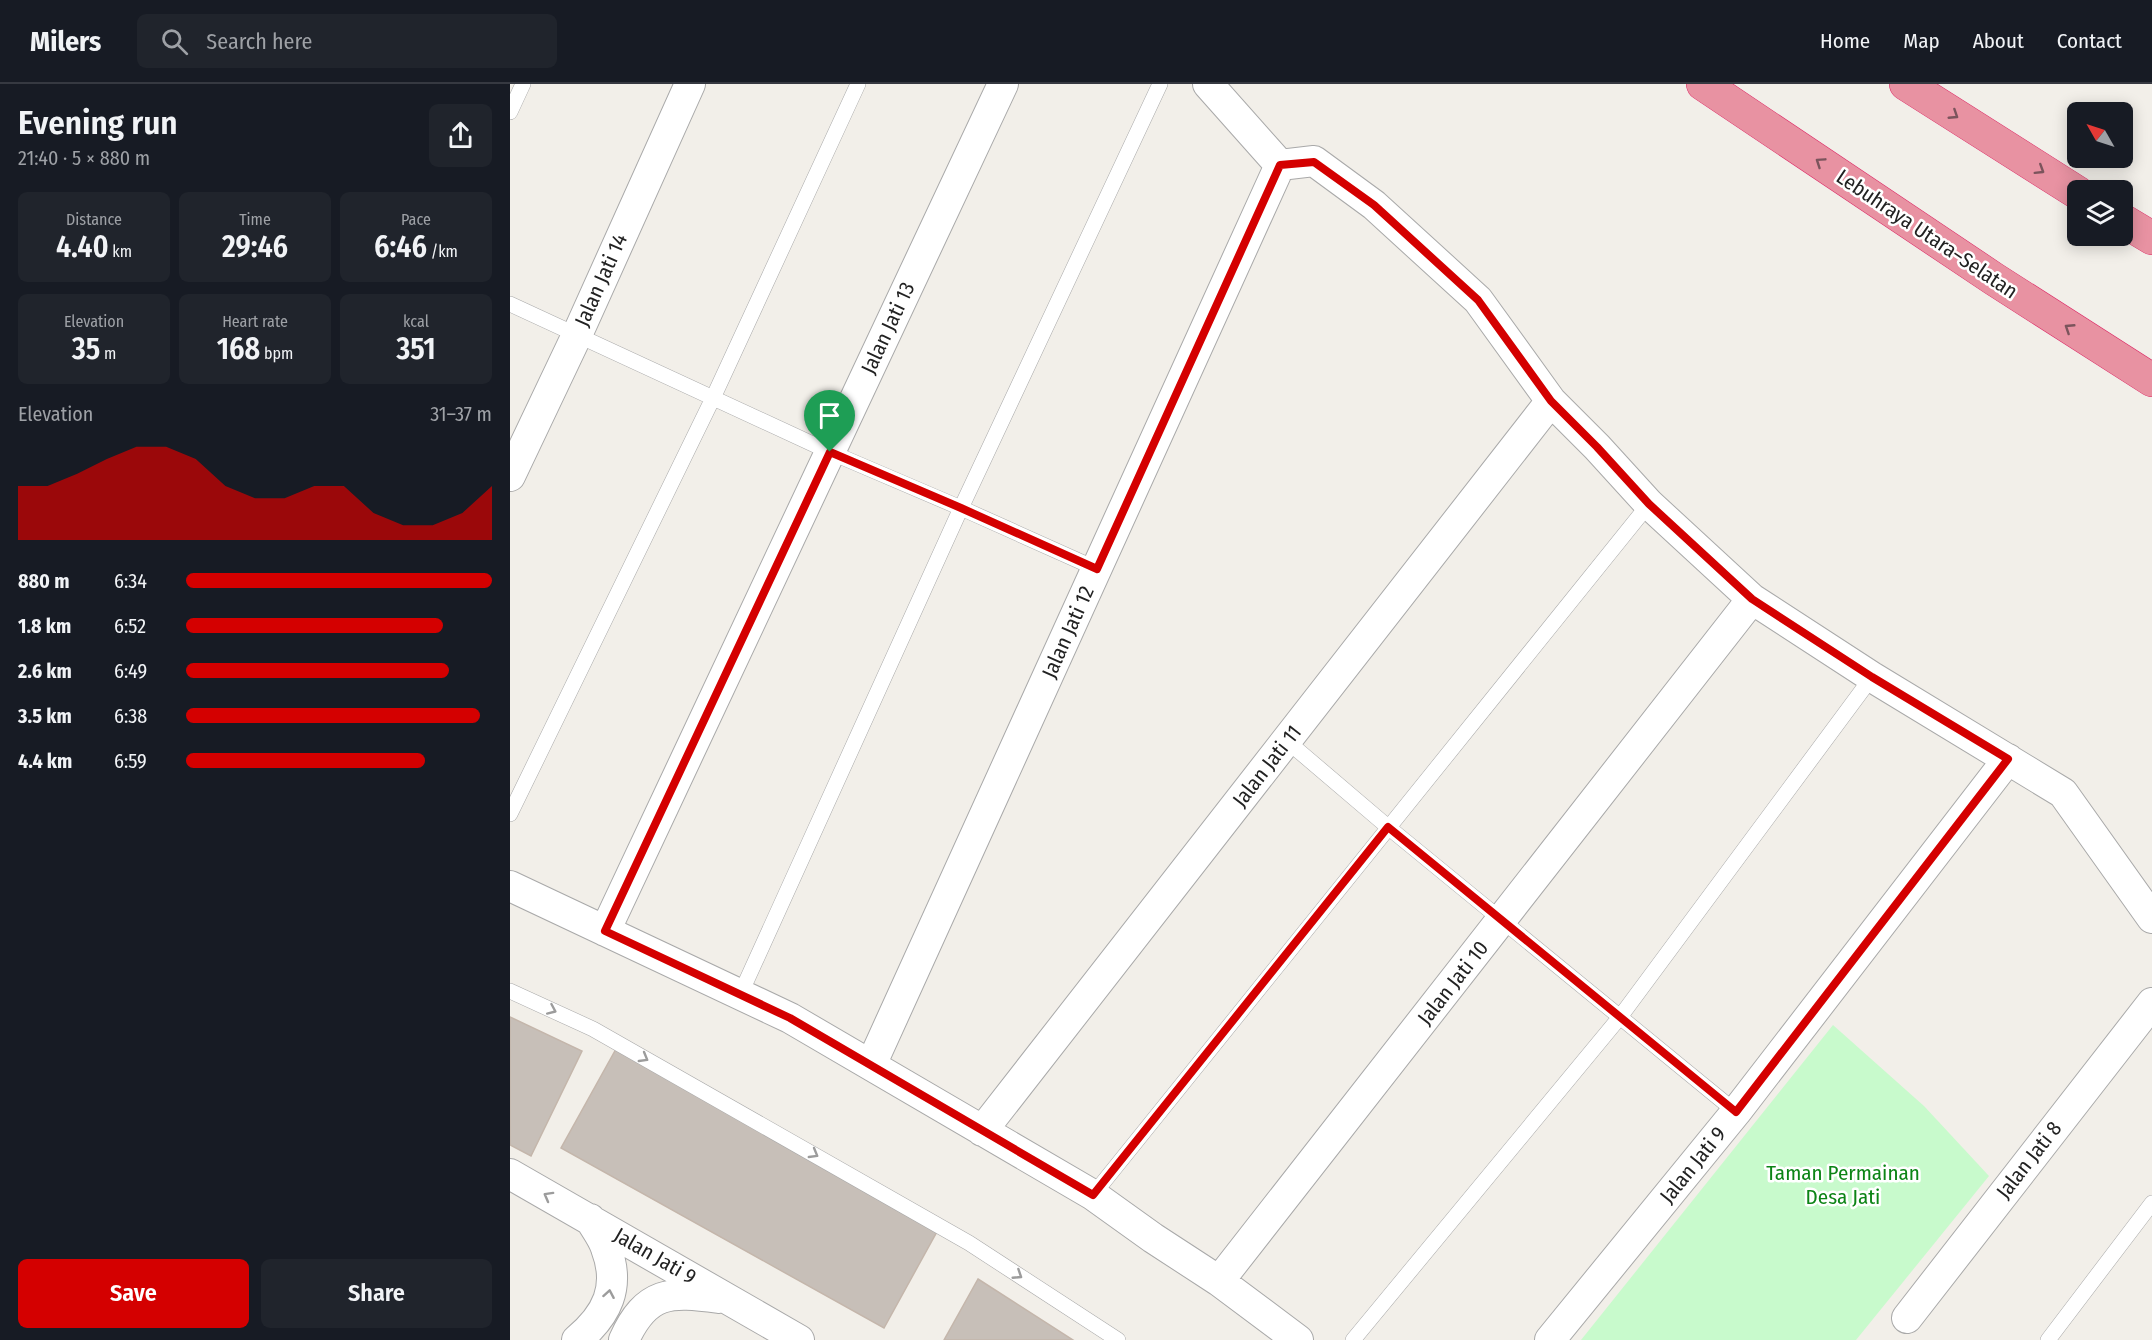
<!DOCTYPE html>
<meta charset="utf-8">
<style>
:root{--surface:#171b24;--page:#20242c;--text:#f1f3f6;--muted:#9ea1a6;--line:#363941;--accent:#d40000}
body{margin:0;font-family:"Fira Sans Condensed",sans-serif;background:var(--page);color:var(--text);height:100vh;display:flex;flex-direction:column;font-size:22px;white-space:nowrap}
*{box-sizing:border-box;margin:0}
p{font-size:20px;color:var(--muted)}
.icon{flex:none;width:33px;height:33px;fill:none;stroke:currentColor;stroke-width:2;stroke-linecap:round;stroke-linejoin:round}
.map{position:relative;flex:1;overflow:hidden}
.sheet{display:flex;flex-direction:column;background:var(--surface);width:510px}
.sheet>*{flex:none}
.needle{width:39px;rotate:309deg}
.buttons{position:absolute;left:1557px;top:18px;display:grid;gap:12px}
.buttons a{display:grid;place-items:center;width:66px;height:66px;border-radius:9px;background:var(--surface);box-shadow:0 3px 15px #0003;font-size:30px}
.pin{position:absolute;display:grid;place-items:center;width:51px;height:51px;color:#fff;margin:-62px -26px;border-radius:50% 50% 50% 0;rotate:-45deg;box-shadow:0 0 6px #0007}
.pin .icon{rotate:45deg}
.round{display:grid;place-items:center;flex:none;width:63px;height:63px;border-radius:9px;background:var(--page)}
.overview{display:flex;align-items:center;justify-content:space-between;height:102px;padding:0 18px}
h1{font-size:33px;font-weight:600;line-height:45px}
.stats{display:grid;grid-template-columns:repeat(3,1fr);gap:9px;height:102px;padding:6px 18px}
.stats div{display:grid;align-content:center;border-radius:9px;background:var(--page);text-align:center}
.stats b{font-size:30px;font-weight:600}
.stats small{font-size:16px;font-weight:400}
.stats p{font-size:16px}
.chart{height:168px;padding:12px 18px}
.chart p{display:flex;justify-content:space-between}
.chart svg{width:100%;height:108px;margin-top:6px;fill:var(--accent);opacity:.7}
.primary-button{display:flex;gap:12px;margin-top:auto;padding:12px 18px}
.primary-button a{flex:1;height:69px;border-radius:9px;background:var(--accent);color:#fff;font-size:24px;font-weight:600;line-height:69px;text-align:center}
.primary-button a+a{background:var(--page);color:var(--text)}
ul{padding:0 18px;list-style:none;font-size:20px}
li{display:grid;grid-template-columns:96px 72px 1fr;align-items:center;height:45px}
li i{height:15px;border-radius:8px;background:var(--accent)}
header{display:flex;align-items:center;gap:36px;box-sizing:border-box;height:84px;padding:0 30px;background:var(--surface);border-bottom:2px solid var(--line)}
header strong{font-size:28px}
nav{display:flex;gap:33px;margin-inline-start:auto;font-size:21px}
.search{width:420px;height:54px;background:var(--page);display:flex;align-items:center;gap:15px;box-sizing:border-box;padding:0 21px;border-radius:9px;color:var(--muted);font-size:22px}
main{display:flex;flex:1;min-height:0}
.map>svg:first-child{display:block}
.park{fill:#c8facc}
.building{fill:#c7bfb8;stroke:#c4b6ab;stroke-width:1.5}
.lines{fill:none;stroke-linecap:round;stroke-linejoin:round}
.lane-casing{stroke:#a9a9a9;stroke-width:16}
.street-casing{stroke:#a9a9a9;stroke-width:32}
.highway-casing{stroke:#dc2a67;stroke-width:34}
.lane{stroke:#fff;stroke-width:15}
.street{stroke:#fff;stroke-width:30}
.highway{stroke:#e892a2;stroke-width:33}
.oneway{stroke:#7b545c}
.oneway2{stroke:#9c9c9c}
.route-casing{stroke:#fff;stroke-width:12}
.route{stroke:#d40000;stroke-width:8}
.labels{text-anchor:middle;stroke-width:5;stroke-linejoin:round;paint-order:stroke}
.street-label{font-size:21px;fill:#222;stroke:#fff}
.park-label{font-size:21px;fill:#0c8416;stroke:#fff}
</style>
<header>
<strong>Milers</strong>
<div class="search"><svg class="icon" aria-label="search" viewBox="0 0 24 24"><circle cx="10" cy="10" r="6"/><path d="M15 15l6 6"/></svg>Search here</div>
<nav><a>Home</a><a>Map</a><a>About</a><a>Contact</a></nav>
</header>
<main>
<section class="sheet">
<div class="overview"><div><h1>Evening run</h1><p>21:40 · 5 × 880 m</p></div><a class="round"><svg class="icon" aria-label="share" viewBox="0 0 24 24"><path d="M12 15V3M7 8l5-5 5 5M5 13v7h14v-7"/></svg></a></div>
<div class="stats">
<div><p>Distance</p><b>4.40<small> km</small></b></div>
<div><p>Time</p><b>29:46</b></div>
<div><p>Pace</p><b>6:46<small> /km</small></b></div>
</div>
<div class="stats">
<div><p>Elevation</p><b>35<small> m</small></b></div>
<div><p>Heart rate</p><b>168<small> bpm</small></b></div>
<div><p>kcal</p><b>351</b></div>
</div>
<div class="chart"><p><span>Elevation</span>31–37 m</p>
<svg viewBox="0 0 160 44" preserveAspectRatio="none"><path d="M0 44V22L10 22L20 17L30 11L40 6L50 6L60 11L70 22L80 27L90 27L100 22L110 22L120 33L130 38L140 38L150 33L160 22V44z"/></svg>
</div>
<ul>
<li><b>880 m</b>6:34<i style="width:100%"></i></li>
<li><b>1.8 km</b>6:52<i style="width:84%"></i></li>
<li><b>2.6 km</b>6:49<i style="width:86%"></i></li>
<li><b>3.5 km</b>6:38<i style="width:96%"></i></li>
<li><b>4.4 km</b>6:59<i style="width:78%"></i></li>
</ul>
<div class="primary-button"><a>Save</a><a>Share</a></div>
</section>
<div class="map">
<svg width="1642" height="1256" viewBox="0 0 1642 1256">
<rect width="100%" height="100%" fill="#f2efe9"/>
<path class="park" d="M1323,941L1414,1022L1479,1092L1346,1256H1071Z"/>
<path class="building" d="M0,933L72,967L21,1072L0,1061Z
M106,965L429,1144L374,1244L51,1064Z
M468,1195L563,1256H434Z"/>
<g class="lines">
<g class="lane-casing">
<path id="lane" d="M0,28L13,0
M0,220L320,368L451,424L587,485
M777,657L878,743L1226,1028
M0,730L203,314L348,0
M0,907L83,945L459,1159L608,1256
M230,911L451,424L650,0
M583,1111L1139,420
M843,1256L1110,933L1362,593
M1538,1256L1642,1119"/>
</g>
<g class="street-casing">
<path id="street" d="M698,0L770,81
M770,81L804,77L864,121L968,216L1041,317L1087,363L1139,420L1242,515L1362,593L1553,709L1642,834
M0,392L67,251L180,0
M0,802L280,934L583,1111L643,1154L709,1197L788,1256
M95,847L493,0
M361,981L770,81
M472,1047L1041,317
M0,1090L289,1256
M709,1197L1242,515
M1397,1234L1642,919
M67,1256C97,1231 111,1203 96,1164C93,1154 85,1144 80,1135
M114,1256C136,1207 160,1207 209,1214
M1040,1256L1226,1028L1498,675"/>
</g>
<g class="highway-casing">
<path id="highway" d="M1193,0L1484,195L1642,296
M1396,0L1568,109
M1612,136L1642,154"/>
</g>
<use href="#lane" class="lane"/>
<use href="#street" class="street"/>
<use href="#highway" class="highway"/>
</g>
<defs><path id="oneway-chevron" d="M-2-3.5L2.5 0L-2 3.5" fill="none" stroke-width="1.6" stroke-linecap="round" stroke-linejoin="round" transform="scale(1.5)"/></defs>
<g class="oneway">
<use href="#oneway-chevron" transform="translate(1444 31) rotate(33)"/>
<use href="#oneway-chevron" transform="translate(1310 78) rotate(-146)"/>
<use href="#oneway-chevron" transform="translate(1530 86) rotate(32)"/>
<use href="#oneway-chevron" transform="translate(1559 244) rotate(-147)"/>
</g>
<g class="oneway2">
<use href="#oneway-chevron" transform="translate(42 926) rotate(24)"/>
<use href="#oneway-chevron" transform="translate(134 974) rotate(30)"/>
<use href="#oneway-chevron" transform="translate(304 1070) rotate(30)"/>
<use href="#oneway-chevron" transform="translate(38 1112) rotate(-151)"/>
<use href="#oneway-chevron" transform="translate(508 1191) rotate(33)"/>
<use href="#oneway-chevron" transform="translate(99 1210) rotate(-80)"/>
</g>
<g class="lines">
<g class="route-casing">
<path id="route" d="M804,78L864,121L968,216L1041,317L1087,363L1139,420L1242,515L1362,593L1498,675L1226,1028L878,743L583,1111L280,934L95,847L320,368L451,424L587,485L770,81Z"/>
</g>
<use href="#route" class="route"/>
</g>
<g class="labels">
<g class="street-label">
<text transform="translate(1417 150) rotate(34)" y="7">Lebuhraya Utara–Selatan</text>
<text transform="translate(91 196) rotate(-66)" y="7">Jalan Jati 14</text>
<text transform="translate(378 244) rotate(-65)" y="7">Jalan Jati 13</text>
<text transform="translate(558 548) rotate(-66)" y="7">Jalan Jati 12</text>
<text transform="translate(757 682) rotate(-52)" y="7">Jalan Jati 11</text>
<text transform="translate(943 899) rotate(-52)" y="7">Jalan Jati 10</text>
<text transform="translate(1519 1076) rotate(-52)" y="7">Jalan Jati 8</text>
<text transform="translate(1183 1081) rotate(-51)" y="7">Jalan Jati 9</text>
<text transform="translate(145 1172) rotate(30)" y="7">Jalan Jati 9</text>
</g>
<g class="park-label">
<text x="1333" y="1096">Taman Permainan<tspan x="1333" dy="24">Desa Jati</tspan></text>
</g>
</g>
</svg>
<div class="buttons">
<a><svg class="needle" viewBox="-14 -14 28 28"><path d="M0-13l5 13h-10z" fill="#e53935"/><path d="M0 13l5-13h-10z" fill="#9ea1a6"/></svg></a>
<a><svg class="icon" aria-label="layers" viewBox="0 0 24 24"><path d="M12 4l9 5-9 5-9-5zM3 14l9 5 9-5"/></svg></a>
</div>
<div class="pin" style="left:320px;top:368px;background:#1e9e55"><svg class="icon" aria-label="arrive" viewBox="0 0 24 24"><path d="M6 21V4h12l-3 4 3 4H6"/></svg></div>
</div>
</main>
